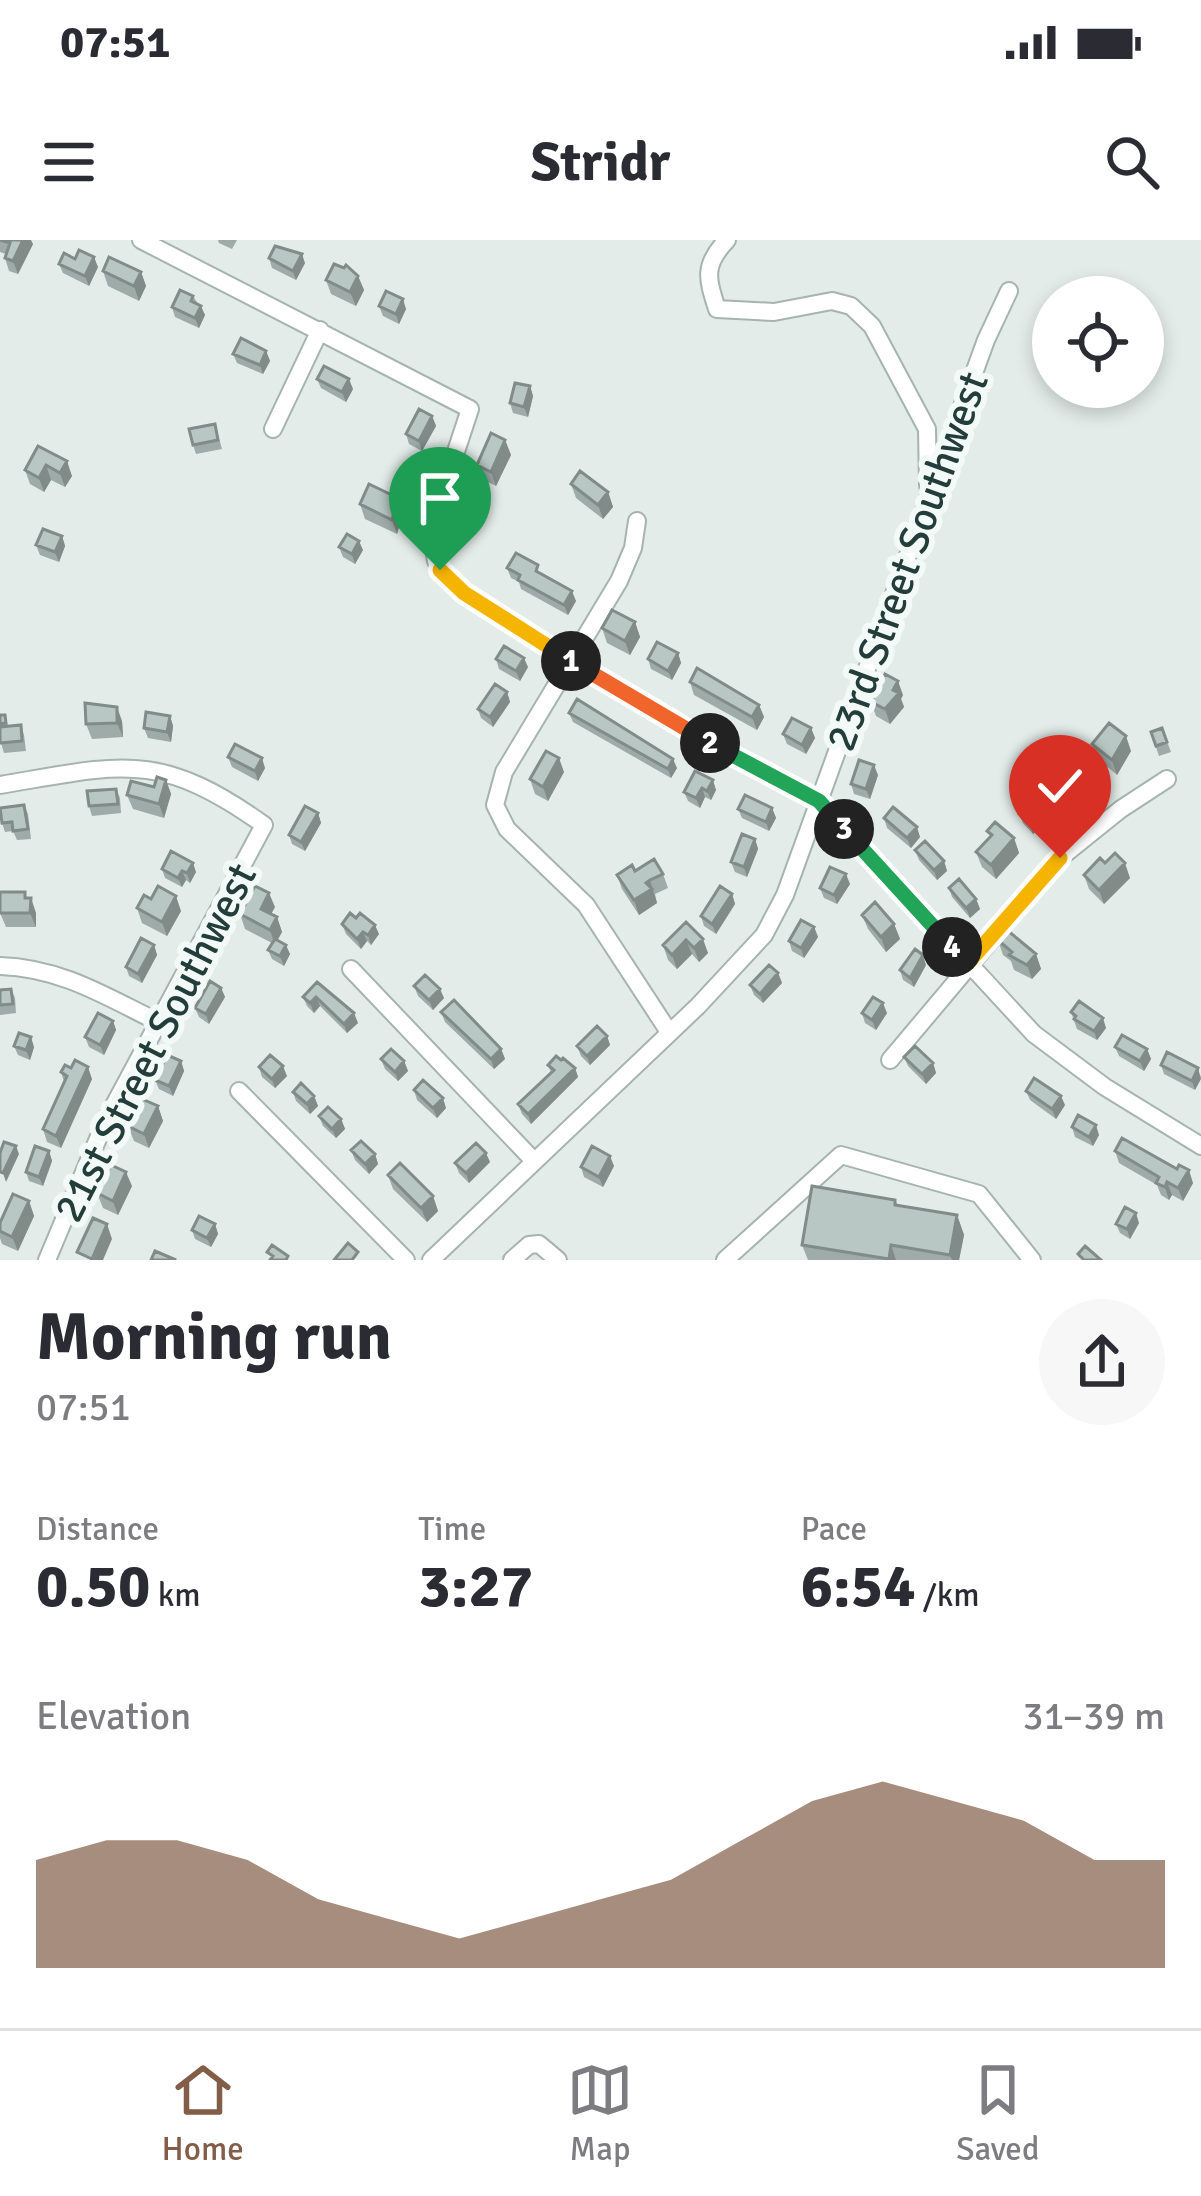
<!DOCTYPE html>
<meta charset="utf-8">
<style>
:root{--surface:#fff;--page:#f7f7f7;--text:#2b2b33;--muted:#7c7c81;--line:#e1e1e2;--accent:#825d47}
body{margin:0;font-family:Signika,sans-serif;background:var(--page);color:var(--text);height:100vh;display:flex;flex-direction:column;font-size:45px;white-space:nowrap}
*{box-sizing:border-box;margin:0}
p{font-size:39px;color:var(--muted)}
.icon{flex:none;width:66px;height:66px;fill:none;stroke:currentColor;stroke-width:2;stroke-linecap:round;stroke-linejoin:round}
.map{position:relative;height:1020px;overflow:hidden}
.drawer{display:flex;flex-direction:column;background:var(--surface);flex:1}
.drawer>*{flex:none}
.fabs{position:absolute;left:1032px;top:36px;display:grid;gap:24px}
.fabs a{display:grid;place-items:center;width:132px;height:132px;border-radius:50%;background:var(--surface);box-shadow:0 6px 18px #0003;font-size:60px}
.pin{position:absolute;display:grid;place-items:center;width:102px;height:102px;color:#fff;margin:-123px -51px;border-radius:50% 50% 50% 0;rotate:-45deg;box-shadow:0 0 12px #0007}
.pin .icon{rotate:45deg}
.km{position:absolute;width:60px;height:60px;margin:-30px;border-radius:50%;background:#222;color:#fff;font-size:33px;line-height:60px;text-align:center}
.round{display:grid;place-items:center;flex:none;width:126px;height:126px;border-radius:63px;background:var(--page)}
.summary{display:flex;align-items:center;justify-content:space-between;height:204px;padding:0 36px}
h1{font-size:66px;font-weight:800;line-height:90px}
.stats{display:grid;grid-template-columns:repeat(3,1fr);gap:18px;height:204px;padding:12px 36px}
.stats div{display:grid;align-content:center}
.stats b{font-size:60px;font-weight:800}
.stats small{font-size:33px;font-weight:400}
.stats p{font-size:33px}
.chart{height:336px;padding:24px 36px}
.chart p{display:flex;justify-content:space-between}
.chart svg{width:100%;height:216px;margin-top:12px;fill:var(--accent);opacity:.7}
.status{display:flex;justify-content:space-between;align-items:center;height:84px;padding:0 60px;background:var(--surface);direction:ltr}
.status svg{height:33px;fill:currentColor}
header{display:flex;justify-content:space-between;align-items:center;height:156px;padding:0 36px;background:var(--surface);font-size:54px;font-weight:800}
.menu{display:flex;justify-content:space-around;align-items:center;height:168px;border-top:3px solid var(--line);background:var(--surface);font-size:33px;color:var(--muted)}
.menu a{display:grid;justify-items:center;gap:6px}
.menu .active{color:var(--accent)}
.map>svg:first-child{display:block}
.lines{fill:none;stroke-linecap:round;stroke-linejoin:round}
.minor-casing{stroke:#a6b4b1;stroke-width:20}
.minor{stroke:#fff;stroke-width:16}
.wall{fill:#9eaba8}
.shaded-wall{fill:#818b88}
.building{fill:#b8c7c3;stroke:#818b88;stroke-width:3}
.split-1-casing{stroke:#fff;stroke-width:24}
.split-2-casing{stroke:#fff;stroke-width:24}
.split-3-casing{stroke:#fff;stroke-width:24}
.split-4-casing{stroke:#fff;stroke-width:24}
.split-5-casing{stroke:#fff;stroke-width:24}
.split-1{stroke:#f5b400;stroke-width:15}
.split-2{stroke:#f0652b;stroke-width:15}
.split-3{stroke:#22a559;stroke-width:15}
.split-4{stroke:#22a559;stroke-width:15}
.split-5{stroke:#f5b400;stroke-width:15}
.labels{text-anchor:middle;stroke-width:12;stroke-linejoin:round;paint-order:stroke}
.street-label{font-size:42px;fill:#233d3a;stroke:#f3f9f7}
</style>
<div class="status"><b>07:51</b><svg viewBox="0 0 49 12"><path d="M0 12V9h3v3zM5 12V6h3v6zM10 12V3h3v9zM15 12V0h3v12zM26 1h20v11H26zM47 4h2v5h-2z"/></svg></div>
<header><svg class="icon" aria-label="menu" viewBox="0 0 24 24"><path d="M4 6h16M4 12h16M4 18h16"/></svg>Stridr<svg class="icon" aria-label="search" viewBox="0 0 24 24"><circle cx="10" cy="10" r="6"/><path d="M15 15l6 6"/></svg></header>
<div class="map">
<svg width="1201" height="1020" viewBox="0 0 1201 1020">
<rect width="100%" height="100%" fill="#e3ece9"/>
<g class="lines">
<g class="minor-casing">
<path id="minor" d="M141,0L470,169L443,251L433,302L436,321L446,338L501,378L590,433L819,561L1034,794L1105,847L1201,906
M727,0C703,25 707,38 717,69L774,72L832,61L851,66L872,86L927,189L928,246
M273,189L320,90
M637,281L633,308L619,341L504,532L495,565L507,589L586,665L669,792
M0,545C120,525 158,509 264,585L105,882L47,1020
M0,726C61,728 105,756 158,782
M351,729L534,921
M890,820L1060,618L1121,569L1167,539
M239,851L406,1020
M431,1020L698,766L764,695L785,655L986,100L1009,51
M512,1020L529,1005L539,1004L558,1020
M725,1020L841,915L979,954L1032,1020"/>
</g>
<use href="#minor" class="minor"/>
</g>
<path class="wall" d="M0,0L33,4L18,34L9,31L5,18L6,14L0,12Z
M218,0H237L232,9L219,3Z
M269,18L305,23L296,40L272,28Z
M75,19L98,27L89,46L63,33L59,24Z
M103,31L141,32L146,46L139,61L108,46Z
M358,36L364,50L356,66L331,54L326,40Z
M193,56L205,75L199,88L175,77L172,67Z
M379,66L406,69L399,84L383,76Z
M266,111L270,121L263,134L237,123L233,114Z
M317,139L353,149L346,162L321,148Z
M530,146L533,156L528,177L513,173L510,163Z
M432,176L436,186L422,211L409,204L406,194Z
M215,184L222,209L196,214L193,205Z
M505,200L511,215L496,246L482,239L477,225Z
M38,206L72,236L65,247L51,240L44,252L30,244L25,230Z
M571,244L608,252L613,267L603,279L576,258Z
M360,264L403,273L397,294L365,279Z
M62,296L65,306L59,322L40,315L36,305Z
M339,307L363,310L355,324L343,317Z
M507,328L542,334L576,361L568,375L521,349L519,342L511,338Z
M635,382L640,397L630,415L607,403L602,388Z
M678,413L681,423L672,440L651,429L648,419Z
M496,419L528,427L520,441L499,429Z
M690,442L759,465L764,477L757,490L694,455Z
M507,452L510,462L493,487L481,478L478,469Z
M903,455L901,459L904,467L890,484L876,476L871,462Z
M569,473L677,528L671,538L573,482Z
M0,475L9,486L21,485L24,495L26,511L4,513L0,500Z
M170,476L173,486L171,502L148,498L144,488Z
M122,481L123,497L92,499L86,484Z
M811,488L815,498L806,514L787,504L783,494Z
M1162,488L1171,512L1159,516L1151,492Z
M1092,504L1131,511L1117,535L1097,518Z
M228,517L265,528L258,541L232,527Z
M695,531L716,550L711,560L705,557L700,568L688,561L684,552Z
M564,532L548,561L535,554L530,539Z
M878,535L870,559L854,554L851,544Z
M166,540L171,554L164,578L133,569L127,555L154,547Z
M116,549L120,558L121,573L92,576L89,566Z
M1051,563L1055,573L1033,594L1023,583L1019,574Z
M24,565L28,574L31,599L17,600L13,591L5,592L2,583Z
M772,568L776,578L769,591L742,578L738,569Z
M318,573L321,583L305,611L292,604L289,595Z
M884,578L920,597L911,608L887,588Z
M987,591L1014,598L1019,613L996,639L982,627L976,612L990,597Z
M755,599L758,609L747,637L735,632L731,622Z
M915,610L944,621L947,631L937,640L919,620Z
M1105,623L1130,638L1104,664L1089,649L1084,635Z
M162,629L196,632L190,643L186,640L182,647L165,638Z
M635,631L663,634L668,648L655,654L657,663L639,675L622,649L617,635Z
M850,644L837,664L824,658L820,648Z
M949,648L976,659L980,669L970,678L952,657Z
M732,654L735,664L716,694L704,686L701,676Z
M27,658L36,673V687H6L0,673Z
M151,659L181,671L167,696L142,683L137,668Z
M275,667L271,674L277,677L282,692L277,700L290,714L284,726L272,719L268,710L272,703L245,689L240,674Z
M862,675L894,684L900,699L886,712L868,689Z
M686,682L708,713L699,722L692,714L677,729L668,720L663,705Z
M342,684L379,694L371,705L367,701L361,709L346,694Z
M814,687L818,697L804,718L792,711L789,701Z
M998,700L1036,714L1041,729L1032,739L1014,730L1011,721L1003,715Z
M154,705L157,715L142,743L129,736L126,727Z
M926,725L914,747L903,740L900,730Z
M778,733L782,743L763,763L754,755L750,745Z
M317,742L358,783L347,793L320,766L314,773L307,766L303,757Z
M414,746L444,758L433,770L418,756Z
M221,748L225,757L209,784L199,777L195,768Z
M11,749L15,758L16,773L0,775V750Z
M441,772L501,809L505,819L494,829L445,782Z
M1071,772L1106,788L1097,800L1077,789Z
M862,773H887L876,790L865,783Z
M113,781L116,790L104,815L89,807L85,797Z
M607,796L610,805L590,825L581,816L577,806Z
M14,806L34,807L30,820L18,815Z
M1115,807L1147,809L1151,819L1144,831L1119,816Z
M904,817L933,823L936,833L926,844L908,826Z
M381,819L404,821L408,831L398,841L385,829Z
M561,820L575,828L578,837L531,884L522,874L518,864L551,832L548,825Z
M181,821L184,831L173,856L159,849L155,840Z
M1161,825L1201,836L1195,850L1164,834Z
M259,827L287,836L275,848L262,837Z
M61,832L92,839L61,908L47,902L43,889L64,842Z
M414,850L446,868L437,878L417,860Z
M1026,851L1065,865L1056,879L1030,860Z
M293,852L314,856L318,866L310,874L296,861Z
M158,866L163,881L149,908L134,901L128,886Z
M319,876L341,879L345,889L336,898L323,886Z
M1072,887L1099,895L1093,906L1075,897Z
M351,910L375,914L378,924L369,934L355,920Z
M49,911L52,921L43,946L29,941L26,932Z
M1115,911L1193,943L1183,961L1172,955L1169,960L1161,955L1157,945L1119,923Z
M490,922L469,943L459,933L455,923Z
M614,926L603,947L584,937L581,927Z
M388,935L433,956L438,971L427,982L393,949Z
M132,946L118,975L103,968L97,953Z
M895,960L898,966L957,975L964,995L959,1020H808L802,1005Z
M29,961L34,976L18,1011L2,1004L0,998V983Z
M1139,983L1130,999L1120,993L1116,984Z
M215,984L218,994L211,1007L195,999L192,990Z"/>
<path class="shaded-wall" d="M23,0H31L33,4L18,34L13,21Z
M302,14L305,23L296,40L293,31Z
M94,17L98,27L89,46L85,36Z
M141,32L146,46L139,61L134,46Z
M358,36L364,50L356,66L350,52Z
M403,59L406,69L399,84L396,74Z
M201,66L205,75L199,88L195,78Z
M266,111L270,121L263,134L260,125Z
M349,139L353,149L346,162L342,152Z
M530,146L533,156L528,177L524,167Z
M432,176L436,186L422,211L419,201Z
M505,200L511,215L496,246L491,232Z
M67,221L72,236L65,247L60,233Z
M46,225L51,240L44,252L39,238Z
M608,252L613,267L603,279L598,265Z
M398,258L403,273L397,294L392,280Z
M62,296L65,306L59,322L55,312Z
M359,301L363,310L355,324L352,314Z
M572,351L576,361L568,375L564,365Z
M635,382L640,397L630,415L625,401Z
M678,413L681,423L672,440L668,431Z
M524,418L528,427L520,441L516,431Z
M898,441L903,455L901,459L904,467L890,484L885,469Z
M507,452L510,462L493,487L490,477Z
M759,465L764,477L757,490L752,477Z
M117,467L122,481L123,497L117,483Z
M170,476L173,486L171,502L167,492Z
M811,488L815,498L806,514L802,505Z
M1126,496L1131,511L1117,535L1112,520Z
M262,518L265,528L258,541L255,531Z
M559,518L564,532L548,561L543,547Z
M673,519L677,528L671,538L668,529Z
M874,525L878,535L870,559L866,549Z
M1089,535L1093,544L1069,563L1065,553Z
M166,540L171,554L164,578L159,564Z
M713,540L716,550L711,560L707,551Z
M702,548L705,557L700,568L696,558Z
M1051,563L1055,573L1033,594L1030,584Z
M772,568L776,578L769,591L766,582Z
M318,573L321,583L305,611L301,602Z
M917,587L920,597L911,608L907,598Z
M1014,598L1019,613L996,639L991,625Z
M755,599L758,609L747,637L744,627Z
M944,621L947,631L937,640L934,630Z
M193,623L196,632L190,643L187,633Z
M1125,623L1130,638L1104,664L1099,650Z
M182,631L186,640L182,647L178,638Z
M846,634L850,644L837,664L834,655Z
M650,640L657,663L639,675L634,660Z
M269,653L275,667L266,683L261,669Z
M732,654L735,664L716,694L712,684Z
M176,656L181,671L167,696L162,682Z
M31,658L36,673V687L30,673Z
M976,659L980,669L970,678L966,668Z
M277,677L282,692L275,705L270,690Z
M894,684L900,699L886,712L881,697Z
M375,685L379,694L371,705L368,695Z
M814,687L818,697L804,718L801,708Z
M363,692L367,701L361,709L357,699Z
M703,699L708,713L699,722L694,708Z
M686,700L692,714L677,729L672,715Z
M154,705L157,715L142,743L138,734Z
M286,705L290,714L284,726L280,716Z
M1036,714L1041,729L1032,739L1027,725Z
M923,715L926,725L914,747L910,738Z
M778,733L782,743L763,763L760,754Z
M221,748L225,757L209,784L206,774Z
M440,749L444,758L433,770L429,760Z
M316,757L320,766L314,773L310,763Z
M883,763L887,773L876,790L872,780Z
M354,773L358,783L347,793L344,784Z
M1103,778L1106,788L1097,800L1094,791Z
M113,781L116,790L104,815L100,805Z
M607,796L610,805L590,825L587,816Z
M31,797L34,807L30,820L26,810Z
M501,809L505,819L494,829L491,819Z
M1147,809L1151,819L1144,831L1140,821Z
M181,821L184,831L173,856L169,846Z
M404,821L408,831L398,841L395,832Z
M933,823L936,833L926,844L922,834Z
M283,826L287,836L275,848L272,839Z
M88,827L92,839L61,908L56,896Z
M575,828L578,837L531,884L528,874Z
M1198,828L1201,839L1195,850L1192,841Z
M314,856L318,866L310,874L307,864Z
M1061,856L1065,865L1056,879L1052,869Z
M443,858L446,868L437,878L433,868Z
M158,866L163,881L149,908L144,894Z
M341,879L345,889L336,898L332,889Z
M1096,885L1099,895L1093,906L1089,897Z
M16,906L19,914L6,942L3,933Z
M49,911L52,921L43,946L39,937Z
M486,913L490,922L469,943L466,933Z
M375,914L378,924L369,934L365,924Z
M610,916L614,926L603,947L599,937Z
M1189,930L1193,943L1183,961L1178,948Z
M126,932L132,946L118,975L113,961Z
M1167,942L1172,955L1169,960L1165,947Z
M433,956L438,971L427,982L421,968Z
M29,961L34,976L18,1011L12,997Z
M1136,973L1139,983L1130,999L1127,989Z
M957,975L964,995L959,1020H952L950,1015Z
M107,984L112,999L103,1020H93Z
M215,984L218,994L211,1007L207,998Z
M891,1005L896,1020H889Z"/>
<path class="building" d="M0,0H23L13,21L5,18L10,3Z
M275,6L302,14L293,31L269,18Z
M79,10L94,17L85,36L59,24L64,13L75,19Z
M109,17L141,32L134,46L103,31Z
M334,24L344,28L346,25L358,36L350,52L326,40Z
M180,50L193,56L191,61L201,66L195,78L172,67Z
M386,51L403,59L396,74L379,66Z
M241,98L266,111L260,125L233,114Z
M324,126L349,139L342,152L317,139Z
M515,143L530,146L524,167L510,163Z
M419,169L432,176L419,201L406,194Z
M215,184L218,200L193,205L189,189Z
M491,193L505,200L491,232L477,225Z
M38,206L67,221L60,233L46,225L39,238L25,230Z
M580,231L608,252L598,265L571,244Z
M369,244L398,258L392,280L360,264Z
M43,289L62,296L55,312L36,305Z
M347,294L359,301L352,314L339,307Z
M516,313L538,325L536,331L572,351L564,365L518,340L520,335L507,328Z
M612,370L635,382L625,401L602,388Z
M657,402L678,413L668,431L648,419Z
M504,406L524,418L516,431L496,419Z
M697,428L759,465L752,477L690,442Z
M885,434L898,441L893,450L899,453L885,469L871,462Z
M495,444L507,452L490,477L478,469Z
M577,459L673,519L668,529L569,473Z
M85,463L117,467V483L86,484Z
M146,472L170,476L167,492L144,488Z
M0,475H5L6,483L0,484Z
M792,478L811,488L802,505L783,494Z
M1109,483L1126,496L1112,520L1092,504Z
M21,485L22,501L0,503V487Z
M1162,488L1167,502L1156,506L1151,492Z
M235,504L262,518L255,531L228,517Z
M546,511L559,518L543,547L530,539Z
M859,520L874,525L866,549L851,544Z
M1080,522L1089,535L1065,553L1056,541Z
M695,531L713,540L707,551L702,548L696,558L684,552Z
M157,537L166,540L159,564L127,555L131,541L154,547Z
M116,549L118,564L89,566L87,551Z
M1040,552L1051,563L1030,584L1019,574Z
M745,555L772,568L766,582L738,569Z
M24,565L28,589L13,591L12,582L2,583L0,568Z
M305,566L318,573L301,602L289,595Z
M893,567L917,587L907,598L884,578Z
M995,582L1014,598L991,625L976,612L992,595L987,591Z
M742,594L755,599L744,627L731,622Z
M925,601L944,621L934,630L915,610Z
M171,611L193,623L187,633L182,631L178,638L162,629Z
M1115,613L1125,623L1099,650L1084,635L1100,618L1105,623Z
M654,619L663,634L650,640L646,643L652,649L634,660L617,635L632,625L635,631Z
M830,627L846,634L834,655L820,648Z
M959,639L976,659L966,668L949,648Z
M158,646L176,656L162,682L137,668L144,655L151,659Z
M255,646L269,653L261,669L277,677L270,690L240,674Z
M720,646L732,654L712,684L701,676Z
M0,652H25V658H31L30,673H0Z
M875,662L894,684L881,697L862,675Z
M350,673L356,678L360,673L375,685L368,695L363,692L357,699L342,684Z
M801,680L814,687L801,708L789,701Z
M686,682L703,699L694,708L686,700L672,715L663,705Z
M1007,690L1036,714L1027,725L1009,715L1012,712L998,700Z
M141,698L154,705L138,734L126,727Z
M275,699L286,705L280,716L268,710Z
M915,709L923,715L910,738L900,730Z
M769,725L778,733L760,754L750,745Z
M425,735L440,749L429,760L414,746Z
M210,741L221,748L206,774L195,768Z
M317,742L354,773L344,784L316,757L310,763L303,757Z
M11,749L13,764L0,765V750Z
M873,757L883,763L872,780L862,773Z
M454,760L501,809L491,819L441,772Z
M1079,761L1103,778L1094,791L1074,779L1076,776L1071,772Z
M98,773L113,781L100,805L85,797Z
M597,786L607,796L587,816L577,806Z
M19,793L31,797L26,810L14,806Z
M1122,795L1147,809L1140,821L1115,807Z
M915,806L933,823L922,834L904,817Z
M391,809L404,821L395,832L381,819Z
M1167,812L1198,828L1192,841L1161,825Z
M167,815L181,821L169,846L155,840Z
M270,815L283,826L272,839L259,827Z
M556,816L561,820L563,818L575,828L528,874L518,864L554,830L548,825Z
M75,820L88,827L56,896L43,889L67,836L61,832L65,825L71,828Z
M1034,838L1061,856L1052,869L1026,851Z
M423,840L443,858L433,868L414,850Z
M301,843L314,856L307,864L293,852Z
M142,859L158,866L144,894L128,886Z
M328,867L341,879L332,889L319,876Z
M1078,875L1096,885L1089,897L1072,887Z
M1122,898L1177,929L1179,925L1189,930L1178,948L1167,942L1165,947L1156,943L1159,937L1115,911Z
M361,901L375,914L365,924L351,910Z
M4,902L16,906L3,933L0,932V913Z
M476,903L486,913L466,933L455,923Z
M35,906L49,911L39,937L26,932Z
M592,906L610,916L599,937L581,927Z
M400,923L433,956L421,968L388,935Z
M111,925L126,932L113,961L97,953Z
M812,946L895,960V965L957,975L950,1015L891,1005L889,1019L802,1005Z
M13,954L29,961L12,997L0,991V983Z
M1125,967L1136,973L1127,989L1116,984Z
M199,976L215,984L207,998L192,990Z
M93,978L107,984L92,1019L77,1012Z
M348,1003L358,1012L352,1020H334Z
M272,1005L288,1016L286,1020H270L273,1016L267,1012Z
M1085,1006L1101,1020H1084L1078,1014Z
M155,1011L176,1020H151Z"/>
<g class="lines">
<g class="split-1-casing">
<path id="split-1" d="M440,330L464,353L571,421"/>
</g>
<g class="split-2-casing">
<path id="split-2" d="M571,421L710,503"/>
</g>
<g class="split-3-casing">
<path id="split-3" d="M710,503L819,561L844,589"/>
</g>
<g class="split-4-casing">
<path id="split-4" d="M844,589L952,707"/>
</g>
<g class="split-5-casing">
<path id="split-5" d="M952,707L967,724L1060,618"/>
</g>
<use href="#split-1" class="split-1"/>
<use href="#split-2" class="split-2"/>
<use href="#split-3" class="split-3"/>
<use href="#split-4" class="split-4"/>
<use href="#split-5" class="split-5"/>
</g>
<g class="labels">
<g class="street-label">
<text transform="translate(906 321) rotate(-70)" y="15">23rd Street Southwest</text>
<text transform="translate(154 802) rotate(-63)" y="15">21st Street Southwest</text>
</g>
</g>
</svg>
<div class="fabs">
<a><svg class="icon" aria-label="locate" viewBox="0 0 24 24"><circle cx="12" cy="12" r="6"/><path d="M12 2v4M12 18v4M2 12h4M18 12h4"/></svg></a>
</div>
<div class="pin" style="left:440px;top:330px;background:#1e9e55"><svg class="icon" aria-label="arrive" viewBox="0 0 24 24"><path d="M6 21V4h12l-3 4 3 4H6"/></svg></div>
<div class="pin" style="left:1060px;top:618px;background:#d93025"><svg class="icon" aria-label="check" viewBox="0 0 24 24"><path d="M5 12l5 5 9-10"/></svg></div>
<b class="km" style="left:571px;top:421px">1</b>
<b class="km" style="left:710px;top:503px">2</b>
<b class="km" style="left:844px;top:589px">3</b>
<b class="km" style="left:952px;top:707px">4</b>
</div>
<section class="drawer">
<div class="summary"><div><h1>Morning run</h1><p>07:51</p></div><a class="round"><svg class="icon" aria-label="share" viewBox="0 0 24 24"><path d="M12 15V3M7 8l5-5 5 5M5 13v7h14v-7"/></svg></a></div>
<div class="stats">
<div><p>Distance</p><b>0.50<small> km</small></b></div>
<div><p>Time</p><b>3:27</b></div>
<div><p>Pace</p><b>6:54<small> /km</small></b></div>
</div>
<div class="chart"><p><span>Elevation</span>31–39 m</p>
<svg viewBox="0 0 160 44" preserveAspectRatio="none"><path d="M0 44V22L10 18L20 18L30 22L40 30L50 34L60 38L70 34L80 30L90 26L100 18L110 10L120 6L130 10L140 14L150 22L160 22V44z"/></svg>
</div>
</section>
<nav class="menu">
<a class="active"><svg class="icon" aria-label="home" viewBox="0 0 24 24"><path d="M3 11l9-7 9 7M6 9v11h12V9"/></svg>Home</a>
<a><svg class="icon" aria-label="map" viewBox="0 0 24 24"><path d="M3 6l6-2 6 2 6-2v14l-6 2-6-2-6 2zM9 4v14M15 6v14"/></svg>Map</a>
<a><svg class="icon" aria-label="saved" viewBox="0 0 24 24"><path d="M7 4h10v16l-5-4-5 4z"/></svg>Saved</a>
</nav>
